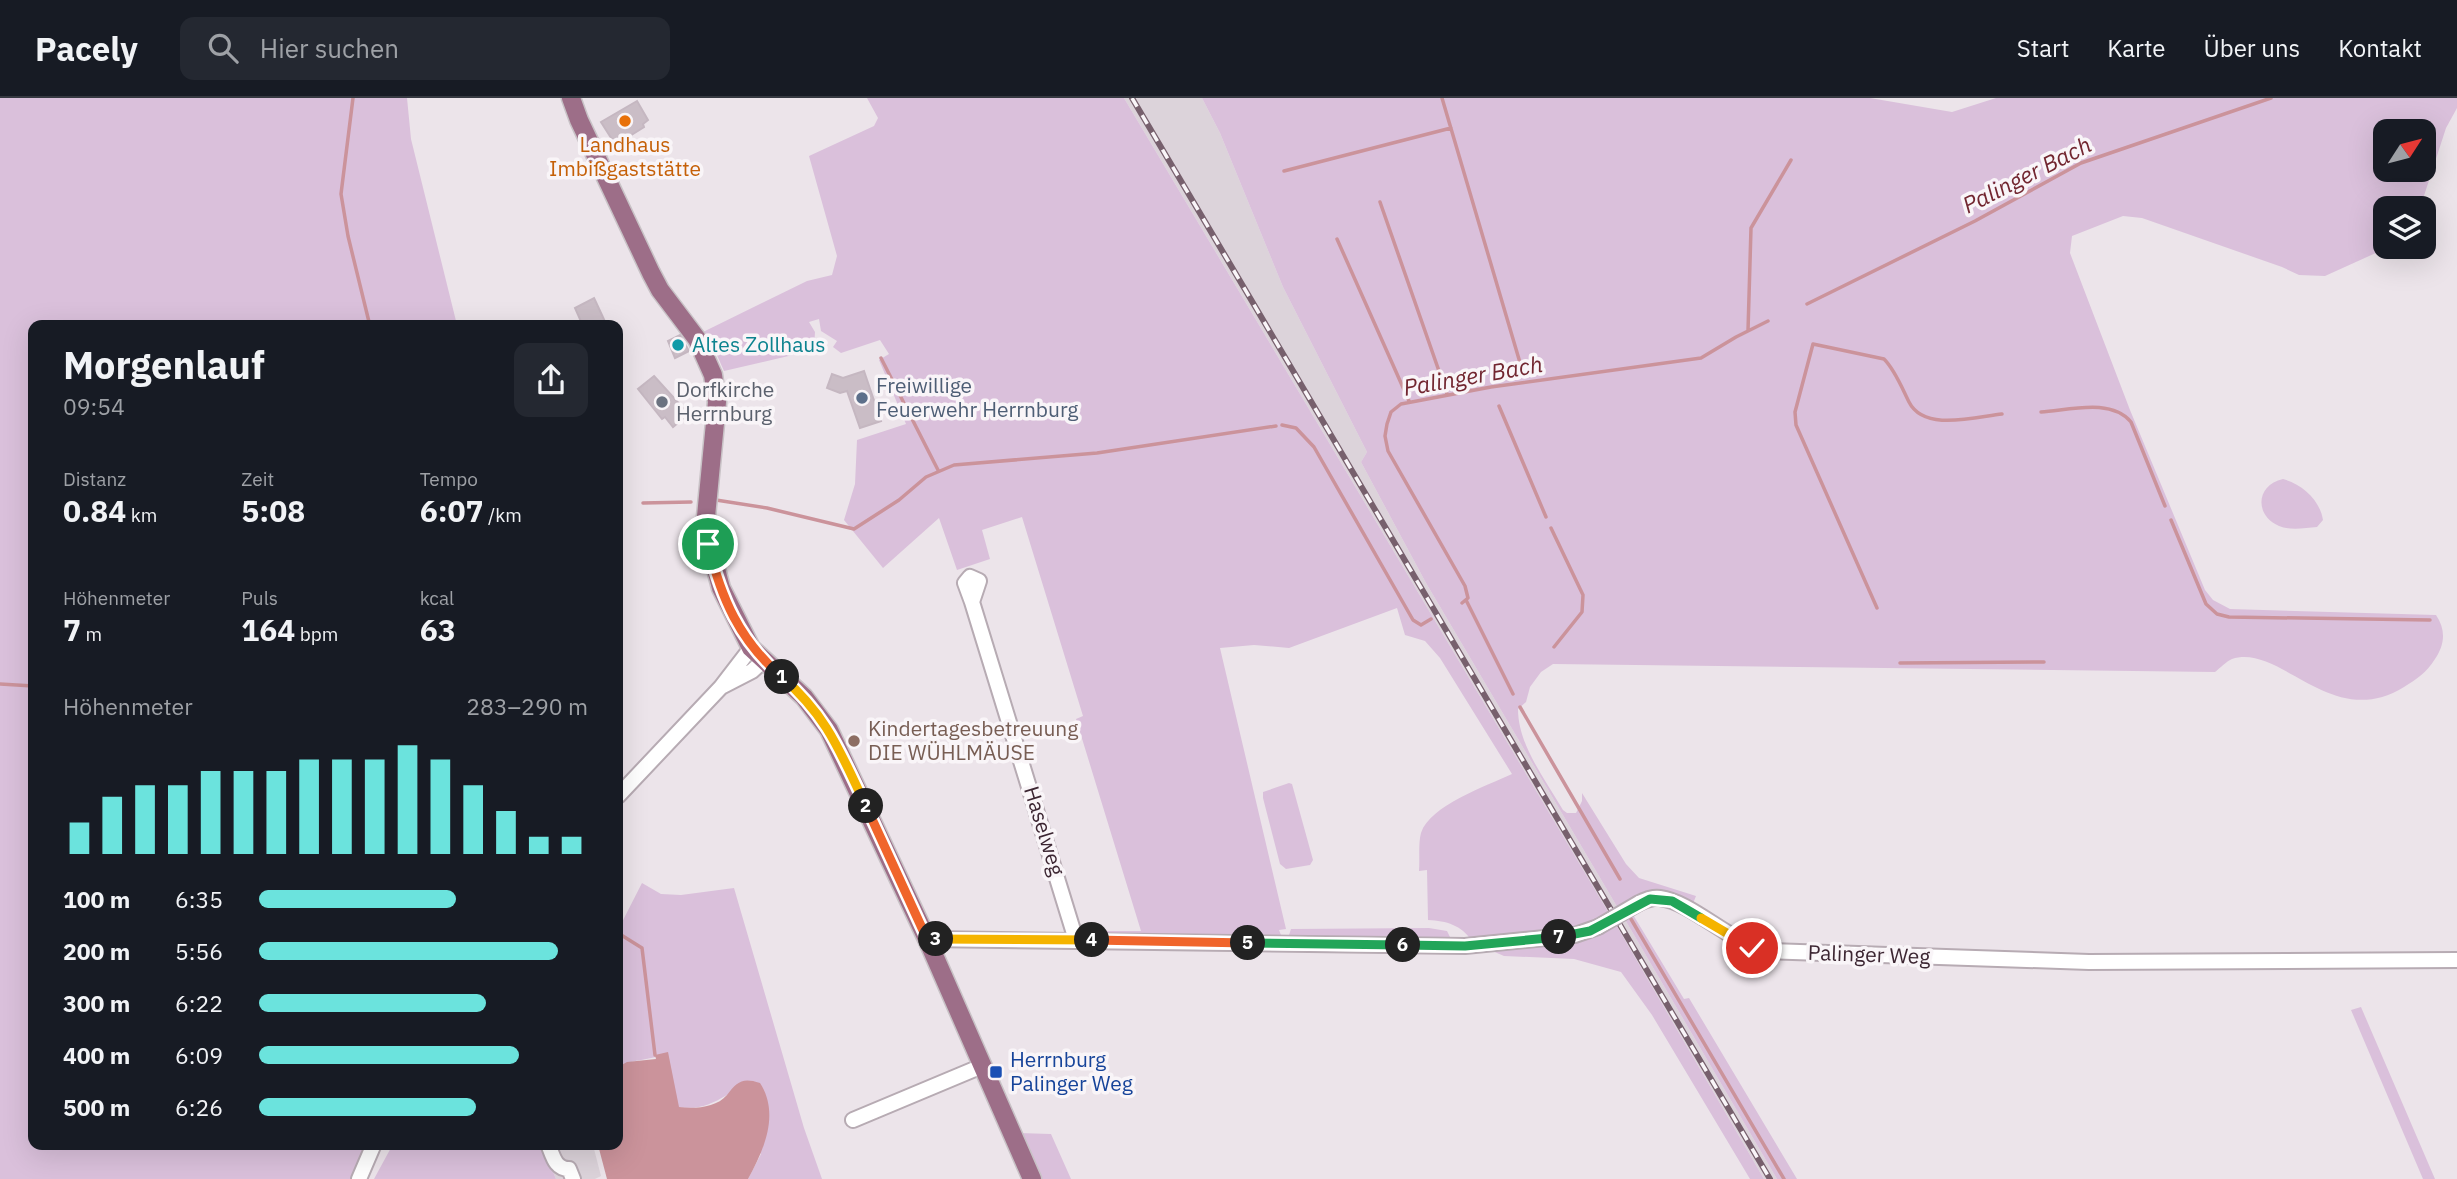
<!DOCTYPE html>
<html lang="de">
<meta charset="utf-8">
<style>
:root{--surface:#171b24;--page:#242831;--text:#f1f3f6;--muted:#9ea1a6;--line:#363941;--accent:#6be3dd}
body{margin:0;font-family:"IBM Plex Sans",sans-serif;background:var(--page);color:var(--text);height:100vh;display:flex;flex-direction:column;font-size:26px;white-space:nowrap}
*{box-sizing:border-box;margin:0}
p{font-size:23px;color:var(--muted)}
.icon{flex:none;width:38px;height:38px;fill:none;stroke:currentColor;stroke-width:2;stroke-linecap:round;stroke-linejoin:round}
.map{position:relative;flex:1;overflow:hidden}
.sheet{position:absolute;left:28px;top:222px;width:595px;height:830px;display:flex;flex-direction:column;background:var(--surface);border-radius:14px;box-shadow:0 7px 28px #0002}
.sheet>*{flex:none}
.needle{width:46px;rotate:54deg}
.controls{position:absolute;left:2373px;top:21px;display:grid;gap:14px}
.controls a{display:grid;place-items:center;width:63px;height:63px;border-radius:14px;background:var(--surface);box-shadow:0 7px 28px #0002;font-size:35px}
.pin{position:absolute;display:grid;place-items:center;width:60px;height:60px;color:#fff;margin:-30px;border:4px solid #fff;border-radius:50%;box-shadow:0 2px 7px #0007}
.km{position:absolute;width:35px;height:35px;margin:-18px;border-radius:50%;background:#222;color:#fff;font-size:19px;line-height:35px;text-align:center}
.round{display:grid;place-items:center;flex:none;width:74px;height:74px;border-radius:14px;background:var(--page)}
.headline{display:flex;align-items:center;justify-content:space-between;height:119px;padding:0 35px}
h1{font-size:38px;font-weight:700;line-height:52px}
.metrics{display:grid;grid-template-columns:repeat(3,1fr);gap:10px;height:119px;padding:7px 35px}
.metrics div{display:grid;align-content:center}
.metrics b{font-size:30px;font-weight:700}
.metrics small{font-size:19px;font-weight:400}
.metrics p{font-size:19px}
.chart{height:196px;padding:14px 35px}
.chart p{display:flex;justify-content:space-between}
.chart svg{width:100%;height:126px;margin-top:7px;stroke:var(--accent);stroke-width:6}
ul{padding:0 35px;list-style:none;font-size:23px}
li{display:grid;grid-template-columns:112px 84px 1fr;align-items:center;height:52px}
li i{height:18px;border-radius:9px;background:var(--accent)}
header{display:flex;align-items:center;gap:42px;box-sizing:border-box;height:98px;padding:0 35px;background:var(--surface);border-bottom:2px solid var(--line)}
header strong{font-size:33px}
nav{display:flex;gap:38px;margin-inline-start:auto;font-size:24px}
.search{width:490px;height:63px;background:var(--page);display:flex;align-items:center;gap:18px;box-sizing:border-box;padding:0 24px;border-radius:14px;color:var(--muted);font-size:26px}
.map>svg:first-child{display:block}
.built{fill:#dcd3da}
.green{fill:#dac0db;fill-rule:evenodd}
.water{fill:#cb939b}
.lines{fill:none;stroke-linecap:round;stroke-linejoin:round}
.stream{stroke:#cb939b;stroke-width:3.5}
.building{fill:#cabdc6;stroke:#c5b7c1;stroke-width:2}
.minor-casing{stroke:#b7abb3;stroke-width:18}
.major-casing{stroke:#c8c2c6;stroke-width:21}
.minor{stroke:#fff;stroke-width:14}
.major{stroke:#9d6e88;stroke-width:18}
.rail-casing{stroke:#77606d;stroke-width:6}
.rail{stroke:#f9f5f8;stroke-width:3.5;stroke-dasharray:10;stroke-linecap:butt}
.minor-bridge-casing{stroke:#b7abb3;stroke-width:18;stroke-linecap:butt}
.minor-bridge{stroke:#fff;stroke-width:14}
.split-1-casing{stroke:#fff;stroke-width:14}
.split-2-casing{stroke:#fff;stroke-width:14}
.split-3-casing{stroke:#fff;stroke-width:14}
.split-4-casing{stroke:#fff;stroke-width:14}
.split-5-casing{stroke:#fff;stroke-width:14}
.split-6-casing{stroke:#fff;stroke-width:14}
.split-7-casing{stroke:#fff;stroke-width:14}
.split-8-casing{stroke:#fff;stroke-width:14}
.split-9-casing{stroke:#fff;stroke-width:14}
.split-1{stroke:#f0652b;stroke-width:9}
.split-2{stroke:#f5b400;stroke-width:9}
.split-3{stroke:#f0652b;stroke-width:9}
.split-4{stroke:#f5b400;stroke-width:9}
.split-5{stroke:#f0652b;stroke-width:9}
.split-6{stroke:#22a559;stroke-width:9}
.split-7{stroke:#22a559;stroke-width:9}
.split-8{stroke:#22a559;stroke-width:9}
.split-9{stroke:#f5b400;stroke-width:9}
.food-dot{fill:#e8710a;stroke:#f9f5f8;stroke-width:2.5}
.culture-dot{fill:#0f9aa8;stroke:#f9f5f8;stroke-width:2.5}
.service-dot{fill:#5c6f8a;stroke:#f9f5f8;stroke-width:2.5}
.worship-dot{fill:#6b7280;stroke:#f9f5f8;stroke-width:2.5}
.education-dot{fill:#8d6e63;stroke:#f9f5f8;stroke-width:2.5}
.transit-dot{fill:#1a4fb4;stroke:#f9f5f8;stroke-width:2.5}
.labels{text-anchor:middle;stroke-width:7;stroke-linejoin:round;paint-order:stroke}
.food-label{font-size:21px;fill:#c56008;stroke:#f9f5f8}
.culture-label{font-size:21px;fill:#0d838f;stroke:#f9f5f8;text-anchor:start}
.service-label{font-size:21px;fill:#4e5e75;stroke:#f9f5f8;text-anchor:start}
.worship-label{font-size:21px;fill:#5b616d;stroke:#f9f5f8;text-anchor:start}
.education-label{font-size:21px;fill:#785e54;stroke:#f9f5f8;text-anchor:start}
.street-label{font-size:21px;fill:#3c2632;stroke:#f9f5f8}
.transit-label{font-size:21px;fill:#164399;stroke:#f9f5f8;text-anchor:start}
.water-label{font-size:23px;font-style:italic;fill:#722630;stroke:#f9f5f8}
</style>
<header>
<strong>Pacely</strong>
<div class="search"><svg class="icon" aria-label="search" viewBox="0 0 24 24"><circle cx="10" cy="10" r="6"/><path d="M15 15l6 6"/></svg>Hier suchen</div>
<nav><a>Start</a><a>Karte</a><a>Über uns</a><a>Kontakt</a></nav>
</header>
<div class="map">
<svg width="2457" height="1081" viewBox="0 0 2457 1081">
<rect width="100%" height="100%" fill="#ece4ea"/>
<path class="built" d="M1124,0H1202L1220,35L1283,189L1367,354L1361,364L1426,485L1619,812L1610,817Z
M1624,820L1777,1081H1764L1615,825Z
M542,1047H593L601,1078L595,1081H556Z"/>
<path class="green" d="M0,0H407L411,41L457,227L33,228V1046L370,1047L356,1081H0Z
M867,0H1124L1610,817L1588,828L1472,843C1461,827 1447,823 1428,822L1427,772L1419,773C1420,761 1418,746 1421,735C1430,707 1487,688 1512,676L1440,560L1425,543L1405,537L1397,510L1289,550L1254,547L1220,550L1286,831L1279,832L1283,842L1093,836V833H1141L1076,621L1083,618L1022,419L982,432L990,461L957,472L939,420L883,470L844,422L855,386L857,342L906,326L879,262L889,256L880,242L841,255L833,249L837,243L821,233L819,221L809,224L815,234L814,252L724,273L712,246L703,234L807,183L832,177L837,158L809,58L874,28L878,20Z
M1202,0H1870L1952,14L1996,0H2457V10L2446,30L2420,110H2385V149H2389L2325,178L2299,177L2282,169L2142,120L2123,118L2072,138L2070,155L2130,312L2205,492L2213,502L2230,511L2436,517C2446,532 2445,546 2435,561C2426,575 2417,581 2404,589C2331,634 2281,545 2232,561C2227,563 2220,570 2215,574L1553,566L1541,574L1530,589L1526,604L1518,611C1518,647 1545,681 1563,712L1567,715H1576L1582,703V695L1626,766L1639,780L1696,798L1692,808L1679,801L1619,812L1426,485L1361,364L1367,354L1283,189L1220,35ZM2385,33H2424V72H2385Z
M2283,381C2302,386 2320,402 2323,422L2317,429C2305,430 2291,433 2279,428C2254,417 2256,387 2283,381Z
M1289,685L1292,686L1313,762L1310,767L1286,771L1280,766L1263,700V694Z
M642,785L661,796L681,797L734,790L804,1030L822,1081H748L761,1056L727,997C710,1007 698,1012 678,1009L667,955C651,963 634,960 618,969V832Z
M1632,815L1684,901L1689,900L1797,1081H1777L1624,820Z
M1615,825L1764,1081H1750L1652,917L1621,874L1574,861L1504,858L1490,852Z
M1429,830L1447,833L1452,843L1288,840L1291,831Z
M2361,909L2435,1081H2423L2351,912Z
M1019,1035L1051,1036L1071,1081H1039Z
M393,1046L542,1047L556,1081H374Z"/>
<path class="water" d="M668,954L679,1009C694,1011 716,1010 727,997C737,984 742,979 760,985C780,1016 764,1052 748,1081H607L598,1047L618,1046V969L627,964L656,961L655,957Z"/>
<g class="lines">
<path class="stream" d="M353,0L341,96L348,138L370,228
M1442,0L1521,268
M1284,73L1451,30
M1380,104L1447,296
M1337,141L1409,303
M1807,206L1975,123L2081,65L2271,0
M1748,233L1751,130L1791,62
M881,260L938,372
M1499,308L1546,419
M2041,314C2070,312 2111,300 2131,324L2165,408
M1282,327L1296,330L1314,349L1413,522L1421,527L1431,521
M716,402L767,410L854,431L899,402L926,379L954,367L1097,355L1276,328
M643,405L691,404
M2171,422L2206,506L2217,516L2229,519L2430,522
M1551,430L1583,497L1582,514L1554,549
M1466,502L1513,596
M1462,505L1468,500L1465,488L1388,353L1385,338L1387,326L1391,314L1401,306L1491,289L1701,260L1736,239L1768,223
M1877,510L1796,327L1795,314L1813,246L1884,261C1895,272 1902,290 1909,304C1924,334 1975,319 2002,316
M1900,565L2044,564
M0,586L33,588
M1520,609L1620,781
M1631,821L1784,1081
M618,835L642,850L655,957"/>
</g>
<path class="building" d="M637,3L648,22L643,26L644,29L625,41L623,38L613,43L601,24Z
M594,200L601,215L607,228H583L575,210Z
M680,237L689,253L675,260L668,243Z
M864,273L881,323L860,330L847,293L840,295L827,290L832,276L843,280Z
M654,278L685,312L681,315L685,319L673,329L665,319L662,321L638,291Z"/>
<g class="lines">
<g class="minor-casing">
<path id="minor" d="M972,504L965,485L970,479L979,483L972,504L1076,842
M721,589L752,573L763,563
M618,698L721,589L751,550
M1639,805C1646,802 1652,799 1660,800C1692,804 1729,844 1767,853L2089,864L2457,862
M927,841L1465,848L1575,837L1598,829
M853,1022L982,968
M548,1046C553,1058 555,1071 569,1071L573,1081
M359,1081L374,1046"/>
</g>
<g class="major-casing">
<path id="major" d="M571,0L579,22L651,175L660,192L697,241L713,277L717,304L705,429L721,490L751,550L804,599L829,632L927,841L1032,1081"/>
</g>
<use href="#minor" class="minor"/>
<use href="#major" class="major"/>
<g class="rail-casing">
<path id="rail" d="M1132,0L1770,1081"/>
</g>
<use href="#rail" class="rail"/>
<g class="minor-bridge-casing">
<path id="minor-bridge" d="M1598,829L1639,805"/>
</g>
<use href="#minor-bridge" class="minor-bridge"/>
</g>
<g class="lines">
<g class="split-1-casing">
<path id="split-1" d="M708,446C721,500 739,542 782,579"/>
</g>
<g class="split-2-casing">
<path id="split-2" d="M782,579C828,619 840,654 866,708"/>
</g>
<g class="split-3-casing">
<path id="split-3" d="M866,708L927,841H936"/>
</g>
<g class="split-4-casing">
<path id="split-4" d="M936,841L1092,842"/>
</g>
<g class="split-5-casing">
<path id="split-5" d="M1092,842L1248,845"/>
</g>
<g class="split-6-casing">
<path id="split-6" d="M1248,845L1403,847"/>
</g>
<g class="split-7-casing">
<path id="split-7" d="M1403,847L1465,848L1559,839"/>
</g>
<g class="split-8-casing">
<path id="split-8" d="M1559,839L1590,833L1650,801L1672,803L1701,820"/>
</g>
<g class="split-9-casing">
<path id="split-9" d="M1701,820L1752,850"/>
</g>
<use href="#split-1" class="split-1"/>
<use href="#split-2" class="split-2"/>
<use href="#split-3" class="split-3"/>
<use href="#split-4" class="split-4"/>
<use href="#split-5" class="split-5"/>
<use href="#split-6" class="split-6"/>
<use href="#split-7" class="split-7"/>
<use href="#split-8" class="split-8"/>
<use href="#split-9" class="split-9"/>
</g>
<circle class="food-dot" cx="625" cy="23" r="7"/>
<circle class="culture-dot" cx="678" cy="247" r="7"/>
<circle class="service-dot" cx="862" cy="300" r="7"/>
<circle class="worship-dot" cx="662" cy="304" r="7"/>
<circle class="education-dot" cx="854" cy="643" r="7"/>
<rect class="transit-dot" x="989" y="967" width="14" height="14" rx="3.5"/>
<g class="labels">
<g class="food-label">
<text x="625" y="54">Landhaus<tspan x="625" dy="24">Imbißgaststätte</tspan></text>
</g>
<g class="culture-label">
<text x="692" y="254">Altes Zollhaus</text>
</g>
<g class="service-label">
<text x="876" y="295">Freiwillige<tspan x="876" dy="24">Feuerwehr Herrnburg</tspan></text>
</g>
<g class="worship-label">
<text x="676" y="299">Dorfkirche<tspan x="676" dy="24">Herrnburg</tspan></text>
</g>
<g class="education-label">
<text x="868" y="638">Kindertagesbetreuung<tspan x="868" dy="24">DIE WÜHLMÄUSE</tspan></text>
</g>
<g class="street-label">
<text transform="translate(1044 733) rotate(73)" y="7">Haselweg</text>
<text transform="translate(1869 857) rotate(2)" y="7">Palinger Weg</text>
</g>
<g class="transit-label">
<text x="1010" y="969">Herrnburg<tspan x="1010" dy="24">Palinger Weg</tspan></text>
</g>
<g class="water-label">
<text transform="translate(2027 77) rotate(-27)" y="8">Palinger Bach</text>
<text transform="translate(1473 278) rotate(-10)" y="8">Palinger Bach</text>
</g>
</g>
</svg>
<div class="controls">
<a><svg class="needle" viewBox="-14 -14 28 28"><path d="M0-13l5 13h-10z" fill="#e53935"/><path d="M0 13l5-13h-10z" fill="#9ea1a6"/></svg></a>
<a><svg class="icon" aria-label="layers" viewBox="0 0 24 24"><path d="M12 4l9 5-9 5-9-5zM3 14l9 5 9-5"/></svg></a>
</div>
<div class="pin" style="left:708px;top:446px;background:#1e9e55"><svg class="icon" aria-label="arrive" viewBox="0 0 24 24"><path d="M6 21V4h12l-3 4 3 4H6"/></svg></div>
<div class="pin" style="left:1752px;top:850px;background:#d93025"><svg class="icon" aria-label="check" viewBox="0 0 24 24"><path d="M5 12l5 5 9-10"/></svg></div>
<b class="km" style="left:782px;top:579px">1</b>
<b class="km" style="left:866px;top:708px">2</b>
<b class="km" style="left:936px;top:841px">3</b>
<b class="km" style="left:1092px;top:842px">4</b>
<b class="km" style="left:1248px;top:845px">5</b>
<b class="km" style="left:1403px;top:847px">6</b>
<b class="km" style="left:1559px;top:839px">7</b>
<section class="sheet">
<div class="headline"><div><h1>Morgenlauf</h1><p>09:54</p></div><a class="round"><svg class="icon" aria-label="share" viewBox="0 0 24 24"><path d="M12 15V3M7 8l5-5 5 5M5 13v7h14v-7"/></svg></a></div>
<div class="metrics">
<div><p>Distanz</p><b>0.84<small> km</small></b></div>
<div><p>Zeit</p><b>5:08</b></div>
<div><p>Tempo</p><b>6:07<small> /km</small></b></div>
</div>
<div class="metrics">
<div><p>Höhenmeter</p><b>7<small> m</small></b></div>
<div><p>Puls</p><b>164<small> bpm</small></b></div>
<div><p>kcal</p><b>63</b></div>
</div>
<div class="chart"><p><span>Höhenmeter</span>283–290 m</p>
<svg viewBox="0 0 160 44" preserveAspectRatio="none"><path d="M5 44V33M15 44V24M25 44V20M35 44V20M45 44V15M55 44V15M65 44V15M75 44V11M85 44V11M95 44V11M105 44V6M115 44V11M125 44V20M135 44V29M145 44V38M155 44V38"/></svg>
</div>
<ul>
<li><b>100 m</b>6:35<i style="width:60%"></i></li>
<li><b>200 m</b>5:56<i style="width:91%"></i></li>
<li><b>300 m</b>6:22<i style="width:69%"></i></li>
<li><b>400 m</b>6:09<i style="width:79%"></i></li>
<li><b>500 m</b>6:26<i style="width:66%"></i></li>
</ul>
</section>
</div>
